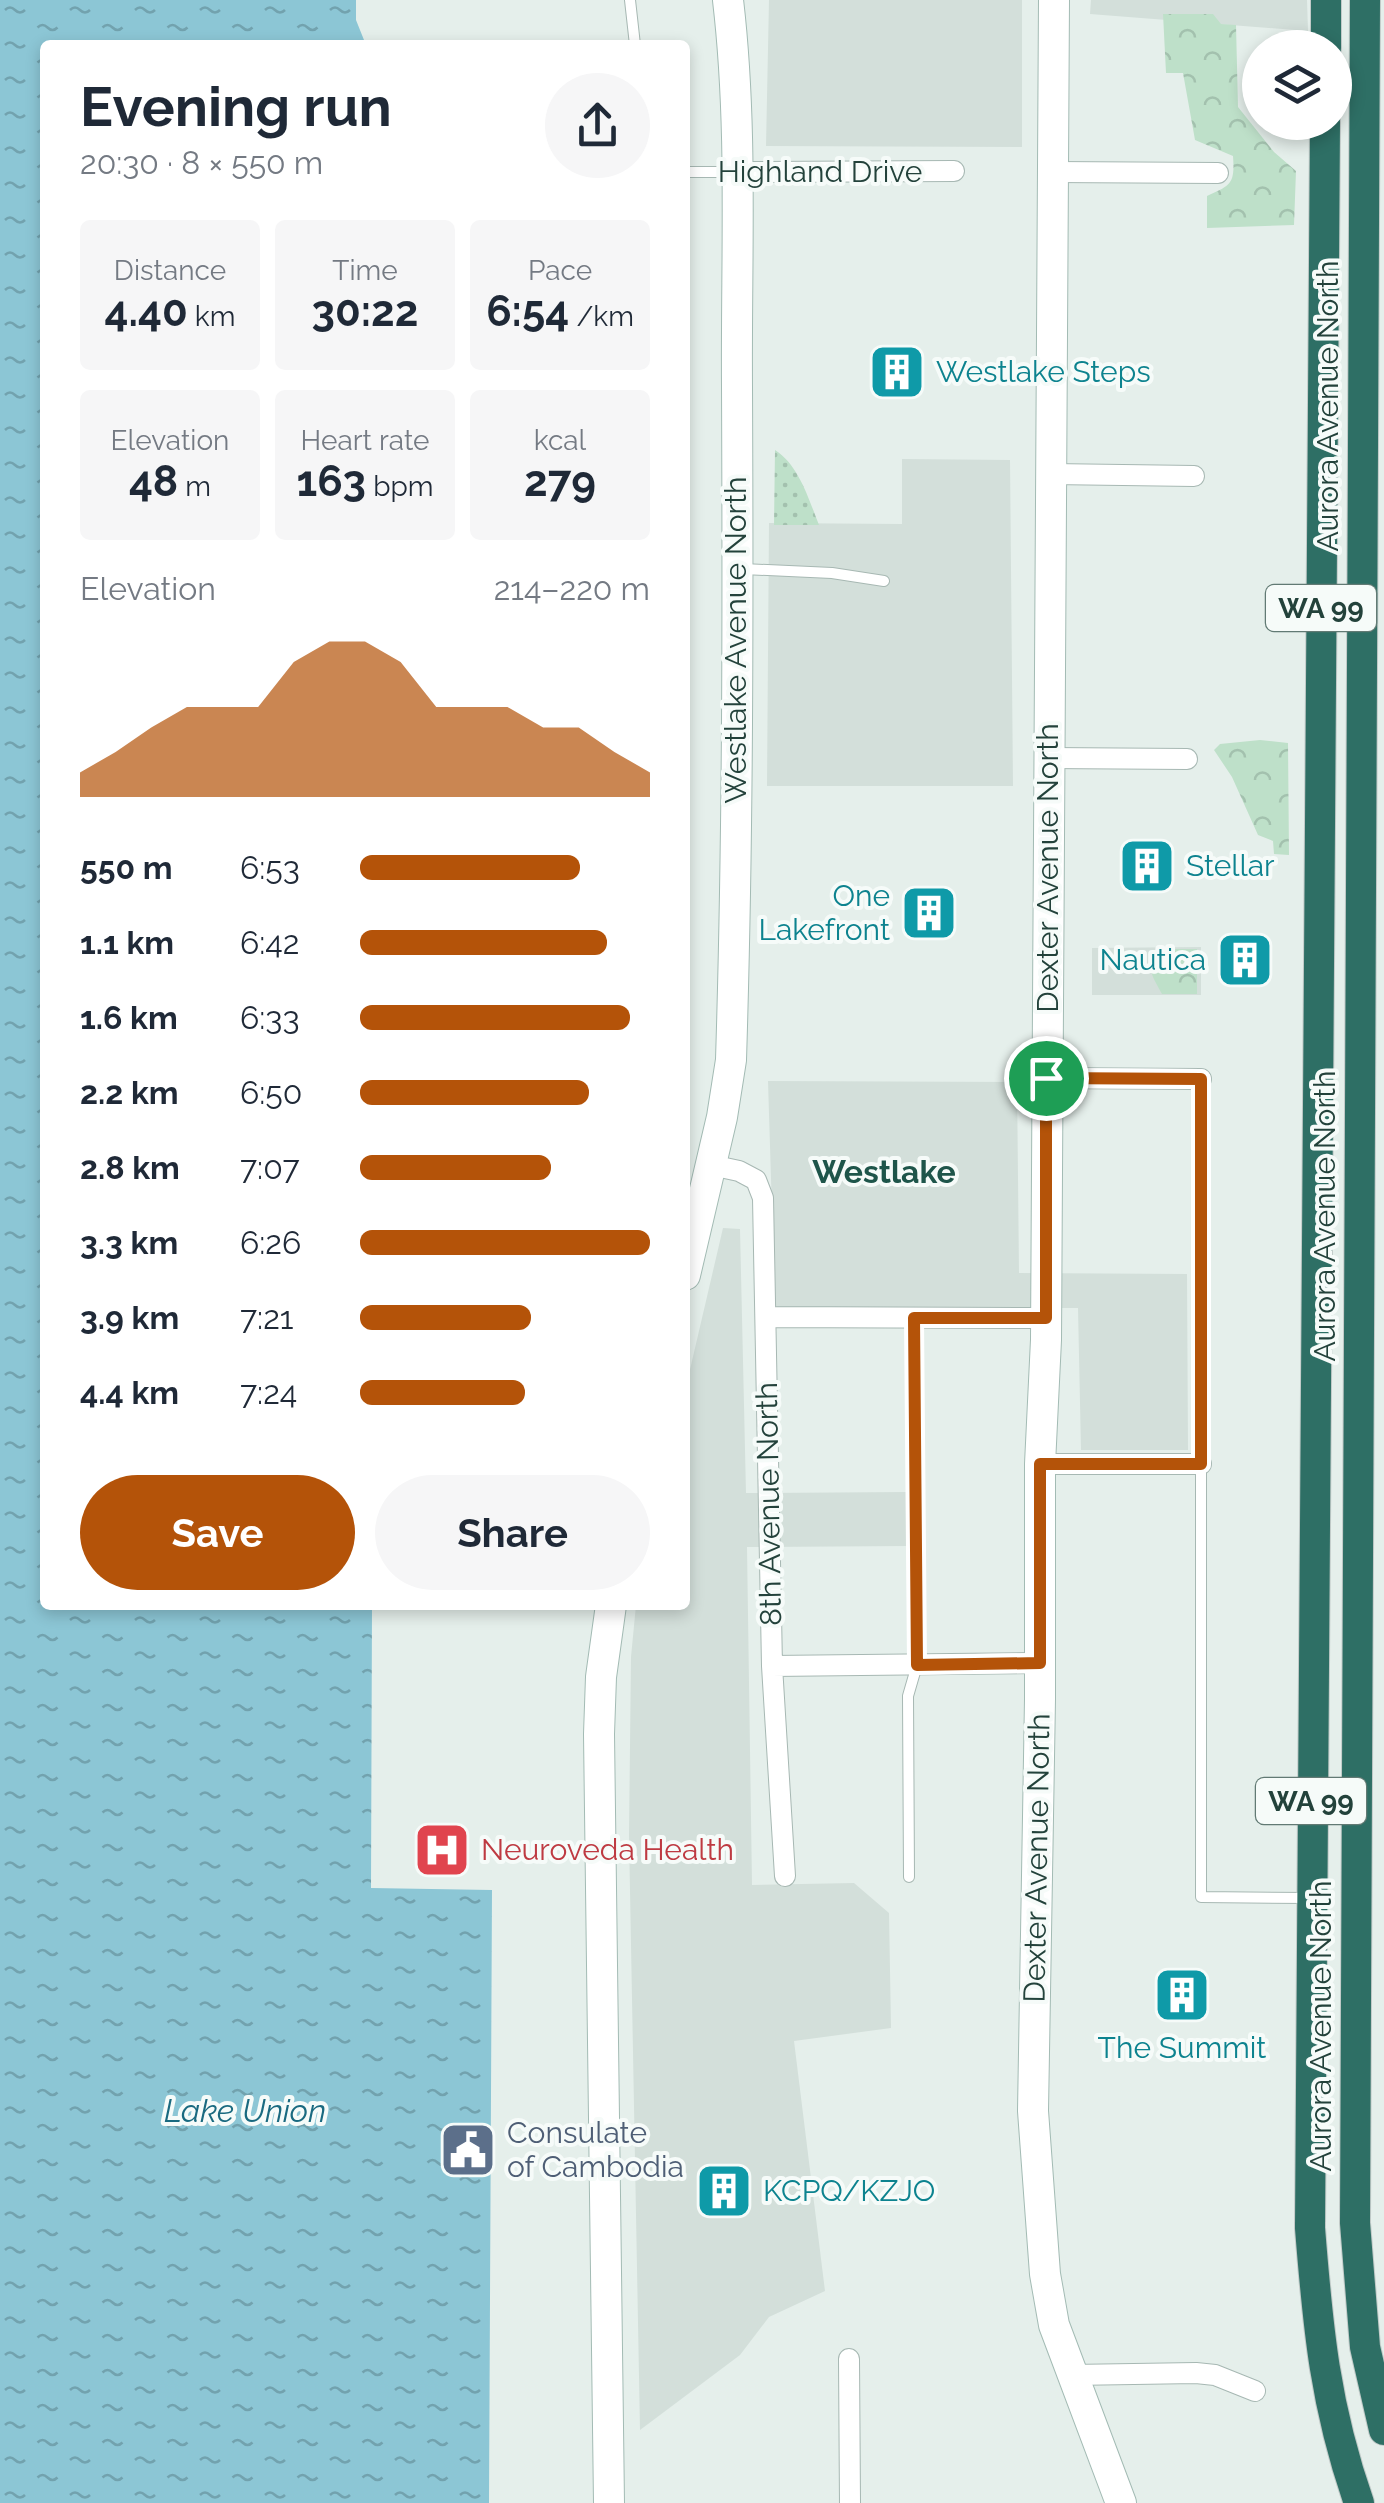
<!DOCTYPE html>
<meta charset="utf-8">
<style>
:root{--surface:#fff;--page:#f6f6f7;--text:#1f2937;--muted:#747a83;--accent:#b45309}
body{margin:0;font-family:Raleway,sans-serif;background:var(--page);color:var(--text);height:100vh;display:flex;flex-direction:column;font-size:38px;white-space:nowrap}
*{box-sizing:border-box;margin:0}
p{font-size:32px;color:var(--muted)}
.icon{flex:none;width:55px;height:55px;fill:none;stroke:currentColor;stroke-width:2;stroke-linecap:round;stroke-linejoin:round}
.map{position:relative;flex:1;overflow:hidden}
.details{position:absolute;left:40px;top:40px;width:650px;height:1570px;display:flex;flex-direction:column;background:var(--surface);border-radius:10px;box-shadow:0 5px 15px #0003}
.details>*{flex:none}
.buttons{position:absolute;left:1242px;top:30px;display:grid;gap:20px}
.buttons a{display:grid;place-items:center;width:110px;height:110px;border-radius:50%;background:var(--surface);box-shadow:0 5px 15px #0003;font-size:50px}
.pin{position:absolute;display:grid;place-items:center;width:85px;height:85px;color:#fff;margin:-42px;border:5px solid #fff;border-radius:50%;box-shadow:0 2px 10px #0007}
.round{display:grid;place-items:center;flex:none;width:105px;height:105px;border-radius:52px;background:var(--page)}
.head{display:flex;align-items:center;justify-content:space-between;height:170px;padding:0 40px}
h1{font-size:55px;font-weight:700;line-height:75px}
.metrics{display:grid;grid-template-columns:repeat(3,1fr);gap:15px;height:170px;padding:10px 40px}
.metrics div{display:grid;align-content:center;border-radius:10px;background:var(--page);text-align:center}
.metrics b{font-size:42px;font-weight:700}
.metrics small{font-size:28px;font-weight:400}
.metrics p{font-size:28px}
.chart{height:280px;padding:20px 40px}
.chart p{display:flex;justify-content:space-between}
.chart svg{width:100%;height:180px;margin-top:10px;fill:var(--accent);opacity:.7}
.primary-button{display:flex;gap:20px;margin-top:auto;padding:20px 40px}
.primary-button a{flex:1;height:115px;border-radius:60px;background:var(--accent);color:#fff;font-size:40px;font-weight:700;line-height:115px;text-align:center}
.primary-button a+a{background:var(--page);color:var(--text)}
ul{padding:0 40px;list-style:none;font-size:32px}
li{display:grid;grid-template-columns:160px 120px 1fr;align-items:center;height:75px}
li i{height:25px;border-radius:12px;background:var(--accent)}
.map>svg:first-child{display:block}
.built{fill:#d3dfda}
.forest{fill:url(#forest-crowns)}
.garden{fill:url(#garden-dots)}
.water{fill:url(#water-ripples)}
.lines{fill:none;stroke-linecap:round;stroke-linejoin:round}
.lane-casing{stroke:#a7b8b3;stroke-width:12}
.street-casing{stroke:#a7b8b3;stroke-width:22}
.secondary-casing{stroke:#a3bbb4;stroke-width:32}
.highway-casing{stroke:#c1cac8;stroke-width:32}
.lane{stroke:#fff;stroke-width:10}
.street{stroke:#fff;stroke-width:20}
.secondary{stroke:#fff;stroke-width:30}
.highway{stroke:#2e6f65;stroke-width:30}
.route-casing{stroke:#fff;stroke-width:20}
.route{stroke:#b45309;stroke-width:12}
.labels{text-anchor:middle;stroke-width:8;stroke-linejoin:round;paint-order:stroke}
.shield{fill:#f6fbf9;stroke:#627a74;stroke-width:2.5}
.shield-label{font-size:28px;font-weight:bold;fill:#23423b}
.street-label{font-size:30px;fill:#23423b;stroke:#f6fbf9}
.culture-label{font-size:30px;fill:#0d838f;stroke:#f6fbf9;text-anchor:start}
.health-label{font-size:30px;fill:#be3a42;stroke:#f6fbf9;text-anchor:start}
.service-label{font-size:30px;fill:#4e5e75;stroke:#f6fbf9;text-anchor:start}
.neighbourhood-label{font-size:32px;font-weight:bold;fill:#1e554a;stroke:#f6fbf9}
.water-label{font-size:32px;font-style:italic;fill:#1a6a80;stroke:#f6fbf9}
</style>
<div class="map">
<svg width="1384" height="2503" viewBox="0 0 1384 2503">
<defs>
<pattern id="forest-crowns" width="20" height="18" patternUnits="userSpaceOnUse" patternTransform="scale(2.5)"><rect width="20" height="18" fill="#bee0c9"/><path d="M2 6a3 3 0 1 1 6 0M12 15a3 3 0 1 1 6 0" fill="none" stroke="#a3c1ae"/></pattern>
<pattern id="garden-dots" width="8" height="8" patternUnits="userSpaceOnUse" patternTransform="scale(2.5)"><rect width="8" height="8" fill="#bee0c9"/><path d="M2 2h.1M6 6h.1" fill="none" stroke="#a3c1ae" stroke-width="1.8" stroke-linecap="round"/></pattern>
<pattern id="water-ripples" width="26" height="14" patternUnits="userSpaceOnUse" patternTransform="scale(2.5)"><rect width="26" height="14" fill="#8cc6d5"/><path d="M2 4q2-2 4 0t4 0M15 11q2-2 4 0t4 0" fill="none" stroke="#72a2ae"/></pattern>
</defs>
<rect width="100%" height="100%" fill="#e5efeb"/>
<path class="built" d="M769,0H1022V147L766,146Z
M1091,0H1307L1308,31L1090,14Z
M902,459L1010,460L1013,786H767L769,523L902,524Z
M1201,947V995H1092V948Z
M768,1081L1017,1082L1019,1273L1187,1274L1188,1450H1081L1078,1308H775Z
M723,1228L740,1229L746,1493L907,1492V1546L747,1547L752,1885L854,1883L889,1913L891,2028L794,2041L825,2291L769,2317L740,2355L640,2430L629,1836L631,1657L636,1605H685V1391Z"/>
<path class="forest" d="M1163,14H1213L1221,24L1236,25L1238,107L1274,152L1296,171L1294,225L1207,228V196C1231,185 1235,184 1233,156L1195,140L1183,73H1166Z
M1260,740L1288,743L1289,855L1274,854L1273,841L1258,835L1232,777L1214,750L1220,744Z
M1158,949H1197V994H1162C1154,979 1142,963 1158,949Z"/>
<path class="garden" d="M775,450C799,465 809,500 819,525H774Z"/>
<path class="water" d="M0,0H356V20L366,45H45V1605H372L371,1888L492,1890L489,2503H0Z"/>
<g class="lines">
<g class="lane-casing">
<path id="lane" d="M630,0L635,45
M685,172H734
M743,569L832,573L884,581
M1201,1079V1897L1310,1898
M909,1877L908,1696L917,1665L914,1318"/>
</g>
<g class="street-casing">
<path id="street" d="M737,172L954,171
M1053,172L1218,173
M1051,474L1194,476
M1049,758L1187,759
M1046,1078L1201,1079
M711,1165L739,1171L756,1180L763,1198L772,1666L785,1876
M766,1317L1046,1318
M1040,1464H1201
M772,1666L1040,1663
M849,2359L850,2503
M1071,2375L1196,2373L1215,2375L1255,2391"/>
</g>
<g class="secondary-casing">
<path id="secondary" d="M1054,0L1046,1340L1040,1464V1699L1033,2111L1045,2274L1054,2325L1121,2503
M685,1275L722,1117L731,1060C738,836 738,611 737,386C736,258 743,127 728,0
M609,2503L599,1734L601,1677L611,1605"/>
</g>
<g class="highway-casing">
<path id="highway" d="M1365,0L1355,2223L1365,2347L1384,2430
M1326,48V0
M1325,122L1310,2228C1318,2329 1325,2406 1359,2503"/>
</g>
<use href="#lane" class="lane"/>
<use href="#street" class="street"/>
<use href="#secondary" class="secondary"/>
<use href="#highway" class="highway"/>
</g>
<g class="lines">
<g class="route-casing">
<path id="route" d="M1046,1078L1201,1079V1464H1040V1663L917,1665L914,1318H1046Z"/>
</g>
<use href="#route" class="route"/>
</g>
<defs>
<g id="building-square" transform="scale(2.875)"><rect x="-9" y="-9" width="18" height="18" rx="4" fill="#0f9aa8" stroke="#f6fbf9"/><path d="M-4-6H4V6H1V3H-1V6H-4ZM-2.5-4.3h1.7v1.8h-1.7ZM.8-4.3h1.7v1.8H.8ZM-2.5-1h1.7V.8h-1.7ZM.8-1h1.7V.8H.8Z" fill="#fff"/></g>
<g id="hospital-square" transform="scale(2.875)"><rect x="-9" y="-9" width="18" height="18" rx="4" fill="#e0444e" stroke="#f6fbf9"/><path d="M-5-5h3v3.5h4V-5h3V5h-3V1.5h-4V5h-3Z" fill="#fff"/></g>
<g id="civic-square" transform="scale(2.875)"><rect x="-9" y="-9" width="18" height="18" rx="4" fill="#5c6f8a" stroke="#f6fbf9"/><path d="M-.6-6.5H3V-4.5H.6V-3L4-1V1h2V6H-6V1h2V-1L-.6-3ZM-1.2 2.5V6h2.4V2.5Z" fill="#fff"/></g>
</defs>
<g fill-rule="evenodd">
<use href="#building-square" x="897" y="372"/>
<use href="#building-square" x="1147" y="866"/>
<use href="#building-square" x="929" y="913"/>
<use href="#building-square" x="1245" y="960"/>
<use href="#hospital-square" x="442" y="1850"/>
<use href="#building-square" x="1182" y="1995"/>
<use href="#civic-square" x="468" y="2150"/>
<use href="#building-square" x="724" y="2191"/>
</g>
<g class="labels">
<g class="shield">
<rect x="1266" y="585" width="110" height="46" rx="8"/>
<rect x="1256" y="1778" width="110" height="46" rx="8"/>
</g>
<g class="shield-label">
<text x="1321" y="618">WA 99</text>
<text x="1311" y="1811">WA 99</text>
</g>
<g class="street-label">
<text x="820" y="182">Highland Drive</text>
<text transform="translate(1328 406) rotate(-90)" y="10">Aurora Avenue North</text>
<text transform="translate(736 640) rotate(-90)" y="10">Westlake Avenue North</text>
<text transform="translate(1048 868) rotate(-90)" y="10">Dexter Avenue North</text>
<text transform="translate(1325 1216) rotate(-90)" y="10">Aurora Avenue North</text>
<text transform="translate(769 1504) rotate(-91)" y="10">8th Avenue North</text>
<text transform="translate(1037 1858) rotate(-89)" y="10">Dexter Avenue North</text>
<text transform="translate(1321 2026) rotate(-90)" y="10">Aurora Avenue North</text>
</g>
<g class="culture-label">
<text x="936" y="382">Westlake Steps</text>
<text x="1186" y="876">Stellar</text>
<text x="890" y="906" text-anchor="end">One<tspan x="890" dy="34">Lakefront</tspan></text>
<text x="1206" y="970" text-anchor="end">Nautica</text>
<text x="1182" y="2058" text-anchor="middle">The Summit</text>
<text x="763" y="2201">KCPQ/KZJO</text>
</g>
<g class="health-label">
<text x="481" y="1860">Neuroveda Health</text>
</g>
<g class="service-label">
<text x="507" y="2143">Consulate<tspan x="507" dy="34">of Cambodia</tspan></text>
</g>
<g class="neighbourhood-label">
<text x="884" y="1183">Westlake</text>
</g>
<g class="water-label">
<text x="245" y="2122">Lake Union</text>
</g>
</g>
</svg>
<div class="buttons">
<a><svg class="icon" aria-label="layers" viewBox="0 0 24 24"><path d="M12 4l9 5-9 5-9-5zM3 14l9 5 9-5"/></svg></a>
</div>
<div class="pin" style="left:1046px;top:1078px;background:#1e9e55"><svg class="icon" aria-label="arrive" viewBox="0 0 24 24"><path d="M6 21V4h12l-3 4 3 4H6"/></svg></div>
<section class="details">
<div class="head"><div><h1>Evening run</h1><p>20:30 · 8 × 550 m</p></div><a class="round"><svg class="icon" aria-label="share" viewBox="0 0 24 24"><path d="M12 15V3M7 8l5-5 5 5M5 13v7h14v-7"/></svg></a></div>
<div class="metrics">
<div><p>Distance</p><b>4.40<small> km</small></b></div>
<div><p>Time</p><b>30:22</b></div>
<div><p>Pace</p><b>6:54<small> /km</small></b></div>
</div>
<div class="metrics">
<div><p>Elevation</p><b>48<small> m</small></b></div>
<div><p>Heart rate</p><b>163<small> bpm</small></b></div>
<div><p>kcal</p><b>279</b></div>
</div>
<div class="chart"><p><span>Elevation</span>214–220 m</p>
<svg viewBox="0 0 160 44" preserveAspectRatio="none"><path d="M0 44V38L10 33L20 27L30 22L40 22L50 22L60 11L70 6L80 6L90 11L100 22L110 22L120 22L130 27L140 27L150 33L160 38V44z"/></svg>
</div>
<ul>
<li><b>550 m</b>6:53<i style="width:76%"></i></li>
<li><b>1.1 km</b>6:42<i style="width:85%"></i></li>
<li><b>1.6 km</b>6:33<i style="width:93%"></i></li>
<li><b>2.2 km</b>6:50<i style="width:79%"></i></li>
<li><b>2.8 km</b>7:07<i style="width:66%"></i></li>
<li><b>3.3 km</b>6:26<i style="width:100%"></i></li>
<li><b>3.9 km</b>7:21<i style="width:59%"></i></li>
<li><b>4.4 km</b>7:24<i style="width:57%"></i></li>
</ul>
<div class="primary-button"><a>Save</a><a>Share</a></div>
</section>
</div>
